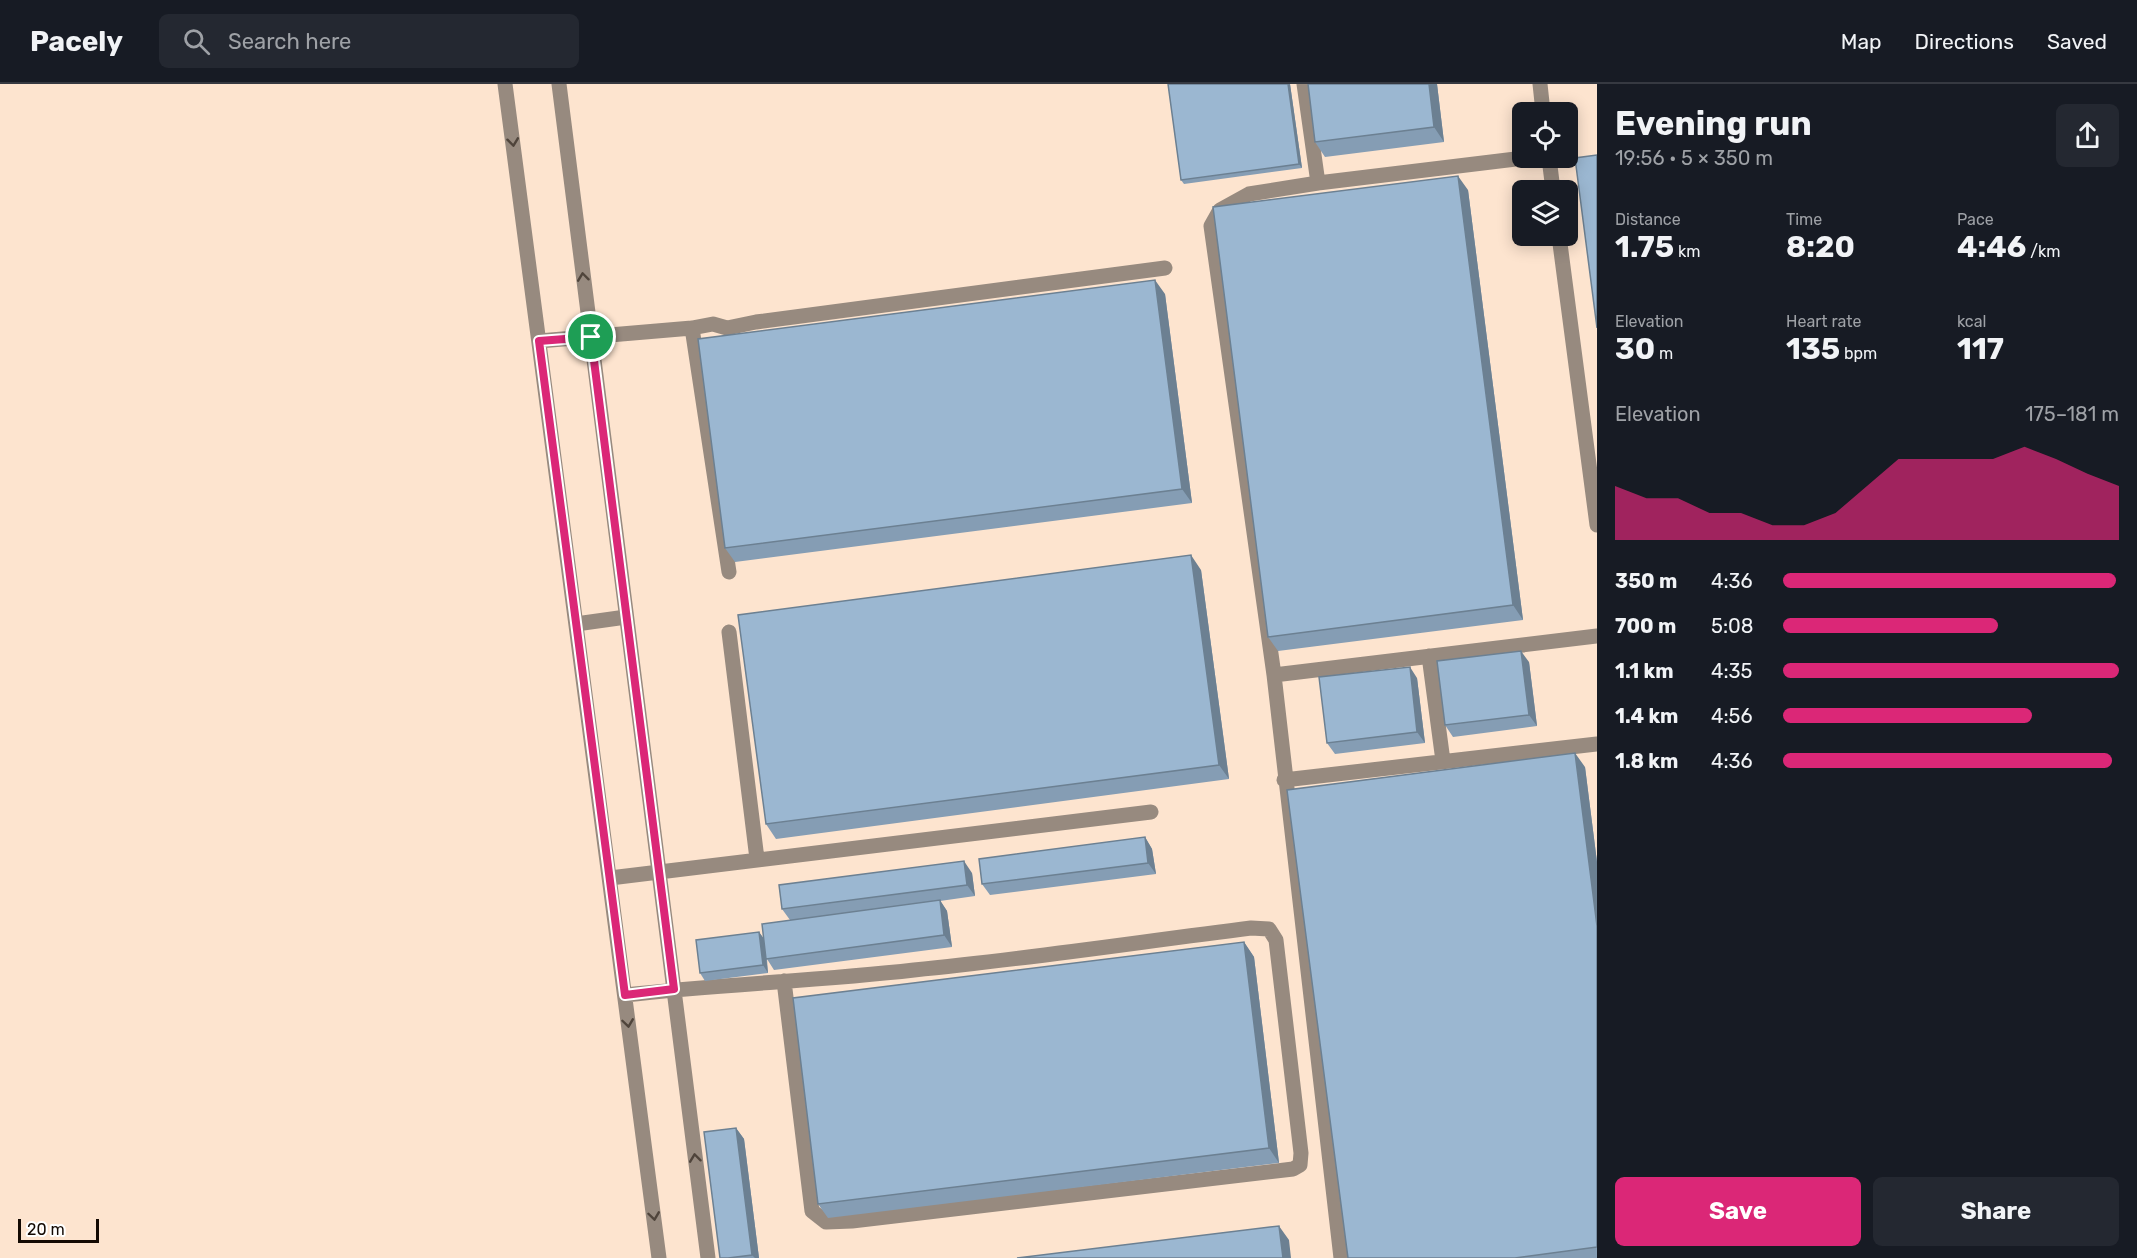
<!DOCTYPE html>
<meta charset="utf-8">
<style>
:root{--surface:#171b24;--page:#242831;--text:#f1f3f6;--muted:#9ea1a6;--line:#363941;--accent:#db2777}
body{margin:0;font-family:Rubik,sans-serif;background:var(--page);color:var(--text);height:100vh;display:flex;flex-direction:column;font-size:22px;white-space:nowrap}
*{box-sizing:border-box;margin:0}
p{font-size:20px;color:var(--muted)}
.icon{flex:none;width:33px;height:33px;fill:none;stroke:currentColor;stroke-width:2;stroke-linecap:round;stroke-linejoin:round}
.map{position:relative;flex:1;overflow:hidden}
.panel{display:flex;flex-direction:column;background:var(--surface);width:540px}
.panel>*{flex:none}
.fabs{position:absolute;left:1512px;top:18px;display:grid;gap:12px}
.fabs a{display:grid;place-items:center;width:66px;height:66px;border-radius:9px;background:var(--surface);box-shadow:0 3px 15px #0003;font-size:30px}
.scale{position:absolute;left:18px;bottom:15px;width:81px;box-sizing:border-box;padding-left:6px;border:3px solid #140a03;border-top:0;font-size:16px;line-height:21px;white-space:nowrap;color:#140a03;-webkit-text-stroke:4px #fff;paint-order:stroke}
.pin{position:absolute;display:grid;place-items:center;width:51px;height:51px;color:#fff;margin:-26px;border:3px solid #fff;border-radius:50%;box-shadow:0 2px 6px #0007}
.round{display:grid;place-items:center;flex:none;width:63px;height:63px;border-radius:9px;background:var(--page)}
.overview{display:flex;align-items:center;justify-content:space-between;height:102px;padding:0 18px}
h1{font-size:33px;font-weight:700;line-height:45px}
.metrics{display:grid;grid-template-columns:repeat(3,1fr);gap:9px;height:102px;padding:6px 18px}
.metrics div{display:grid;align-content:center}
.metrics b{font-size:30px;font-weight:700}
.metrics small{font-size:16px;font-weight:400}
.metrics p{font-size:16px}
.chart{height:168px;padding:12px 18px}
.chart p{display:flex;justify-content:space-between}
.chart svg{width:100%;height:108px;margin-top:6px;fill:var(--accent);opacity:.7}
.action{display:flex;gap:12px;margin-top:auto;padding:12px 18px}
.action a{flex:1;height:69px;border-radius:9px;background:var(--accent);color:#fff;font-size:24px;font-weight:700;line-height:69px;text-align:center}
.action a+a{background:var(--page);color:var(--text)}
ul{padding:0 18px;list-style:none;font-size:20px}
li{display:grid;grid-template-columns:96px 72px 1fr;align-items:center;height:45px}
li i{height:15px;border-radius:8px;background:var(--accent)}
header{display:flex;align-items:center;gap:36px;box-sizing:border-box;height:84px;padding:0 30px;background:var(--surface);border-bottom:2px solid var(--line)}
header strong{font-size:28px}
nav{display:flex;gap:33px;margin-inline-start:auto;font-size:21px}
.search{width:420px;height:54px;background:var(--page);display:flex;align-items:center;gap:15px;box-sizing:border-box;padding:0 21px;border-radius:9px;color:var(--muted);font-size:22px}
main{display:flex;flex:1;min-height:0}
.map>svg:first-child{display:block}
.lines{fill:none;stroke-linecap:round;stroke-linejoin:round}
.minor{stroke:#978a7f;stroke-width:15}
.wall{fill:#859db4}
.shaded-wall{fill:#6c8092}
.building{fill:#9bb7d1;stroke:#6c8092;stroke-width:1.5}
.oneway{stroke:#4f443b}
.route-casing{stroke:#fff;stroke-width:12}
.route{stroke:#db2777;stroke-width:8}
</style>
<header>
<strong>Pacely</strong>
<div class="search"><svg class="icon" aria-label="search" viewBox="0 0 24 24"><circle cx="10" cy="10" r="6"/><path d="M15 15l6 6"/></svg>Search here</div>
<nav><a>Map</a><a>Directions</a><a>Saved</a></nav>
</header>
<main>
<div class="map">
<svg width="1597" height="1174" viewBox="0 0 1597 1174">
<rect width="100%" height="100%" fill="#fde4cf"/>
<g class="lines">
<path class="minor" d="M505,0L659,1174
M559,0L708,1174
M1304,0L1318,99
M1540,0L1543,28
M1549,74L1553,106
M1559,152L1597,441
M692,244L729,488
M539,257L692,244L713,240L727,244L756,238L1165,184
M576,540L626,533
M729,548L757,775
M1429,572L1443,677
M1274,591L1597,552
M1284,696L1597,660
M610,794L1151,728
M625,911C721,900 818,897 914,886C1027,875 1139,858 1251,844L1269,845L1276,856L1301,1069L1300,1081L1293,1085L852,1137L826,1138L812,1127L784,897
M1341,1174L1274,591L1211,142L1220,126L1249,110L1318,99L1524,74"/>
</g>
<path class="wall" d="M1168,0H1290L1302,84L1184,100L1181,96Z
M1437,0L1444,58L1325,73L1315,58Z
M1468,106L1523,536L1278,567L1268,553Z
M1165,210L1192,419L735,478L725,464Z
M1201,486L1229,695L776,755L766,740Z
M1529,578L1537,642L1453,653L1445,641Z
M1417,594L1425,659L1335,670L1327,659Z
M1585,683L1597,778V1174H1348Z
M1145,753L1152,765L1156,790L990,811L982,800Z
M972,789L975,812L940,817L947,827L952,863L774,886L767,875L768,889L705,897L700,889L759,848L764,855L790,836L782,825Z
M1244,858L1254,873L1279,1079L828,1134L818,1120Z
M736,1044L744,1055L759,1174H720Z"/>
<path class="shaded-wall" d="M1288,0H1290L1302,84L1299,80Z
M1429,0H1437L1444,58L1434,43Z
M1458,92L1468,106L1523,536L1513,521Z
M1155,196L1165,210L1192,419L1182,405Z
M1191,471L1201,486L1229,695L1219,681Z
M1521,567L1529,578L1537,642L1529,631Z
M1410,583L1417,594L1425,659L1417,648Z
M1575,669L1585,683L1597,778V842Z
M1145,753L1152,765L1156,790L1148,779Z
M964,777L972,789L975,812L967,801Z
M940,816L947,827L952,863L944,851Z
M759,848L764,855L768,889L763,881Z
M1244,858L1254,873L1279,1079L1269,1064Z
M736,1044L744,1055L759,1174H755L752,1171Z
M1279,1142L1289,1156L1291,1174H1283Z"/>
<path class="building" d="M1168,0H1288L1299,80L1181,96Z
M1308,0H1429L1434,43L1315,58Z
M1597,71V244L1575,74Z
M1458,92L1513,521L1268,553L1213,123Z
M1155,196L1182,405L725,464L698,255Z
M1191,471L1219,681L766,740L738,531Z
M1521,567L1529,631L1445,641L1437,577Z
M1410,583L1417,648L1327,659L1319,593Z
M1575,669L1597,842V1163L1515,1174H1348L1287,706Z
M1145,753L1148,779L982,800L979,775Z
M964,777L967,801L782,825L779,801Z
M940,816L944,851L766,875L762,840Z
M759,848L763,881L700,889L696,856Z
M1244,858L1269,1064L818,1120L793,914Z
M736,1044L752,1171L728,1174H720L704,1048Z
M1279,1142L1283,1174H1017Z"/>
<defs><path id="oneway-chevron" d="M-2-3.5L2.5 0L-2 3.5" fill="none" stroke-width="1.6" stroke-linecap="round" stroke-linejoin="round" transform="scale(1.5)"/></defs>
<g class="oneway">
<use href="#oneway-chevron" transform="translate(513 58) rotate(83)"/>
<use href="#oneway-chevron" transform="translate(583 193) rotate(-97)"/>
<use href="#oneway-chevron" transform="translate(628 939) rotate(82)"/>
<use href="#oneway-chevron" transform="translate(695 1074) rotate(-97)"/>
<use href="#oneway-chevron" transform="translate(654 1132) rotate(82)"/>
</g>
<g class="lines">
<g class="route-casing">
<path id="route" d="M591,253L674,905L625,911L539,257Z"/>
</g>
<use href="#route" class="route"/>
</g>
</svg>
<div class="fabs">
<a><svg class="icon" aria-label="locate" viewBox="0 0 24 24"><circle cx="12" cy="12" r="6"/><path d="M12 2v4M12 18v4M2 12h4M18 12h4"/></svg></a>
<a><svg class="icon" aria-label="layers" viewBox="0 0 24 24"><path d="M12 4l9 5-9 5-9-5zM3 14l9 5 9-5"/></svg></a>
</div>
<div class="scale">20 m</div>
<div class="pin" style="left:591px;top:253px;background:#1e9e55"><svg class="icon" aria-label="arrive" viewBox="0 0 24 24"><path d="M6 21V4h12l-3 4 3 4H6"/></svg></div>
</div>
<section class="panel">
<div class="overview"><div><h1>Evening run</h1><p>19:56 · 5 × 350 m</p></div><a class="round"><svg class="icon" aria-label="share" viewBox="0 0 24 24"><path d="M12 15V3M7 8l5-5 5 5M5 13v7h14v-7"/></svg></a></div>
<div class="metrics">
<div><p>Distance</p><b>1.75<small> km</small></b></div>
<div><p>Time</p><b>8:20</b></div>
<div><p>Pace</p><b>4:46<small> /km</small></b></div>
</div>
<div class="metrics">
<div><p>Elevation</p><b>30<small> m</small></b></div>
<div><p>Heart rate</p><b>135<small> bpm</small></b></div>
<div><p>kcal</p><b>117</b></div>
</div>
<div class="chart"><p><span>Elevation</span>175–181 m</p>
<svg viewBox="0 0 160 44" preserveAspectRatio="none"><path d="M0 44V22L10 27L20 27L30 33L40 33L50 38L60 38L70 33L80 22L90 11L100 11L110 11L120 11L130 6L140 11L150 17L160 22V44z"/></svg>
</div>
<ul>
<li><b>350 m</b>4:36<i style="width:99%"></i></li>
<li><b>700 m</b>5:08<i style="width:64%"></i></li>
<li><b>1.1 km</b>4:35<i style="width:100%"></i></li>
<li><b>1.4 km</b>4:56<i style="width:74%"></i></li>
<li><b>1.8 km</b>4:36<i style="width:98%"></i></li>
</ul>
<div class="action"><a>Save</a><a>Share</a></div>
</section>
</main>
